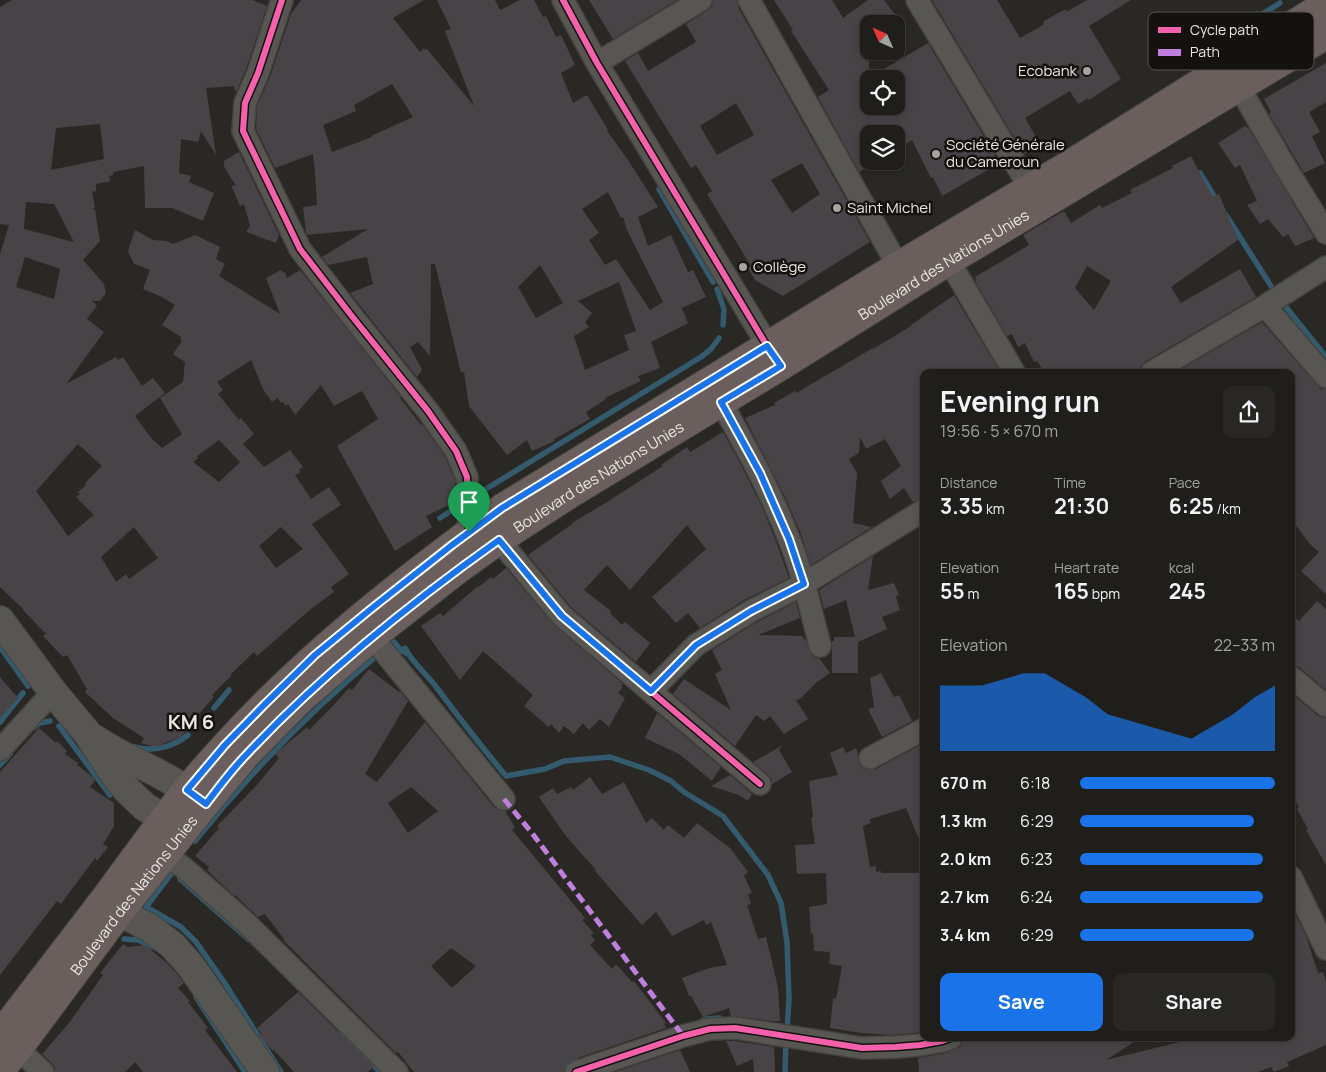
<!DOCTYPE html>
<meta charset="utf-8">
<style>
:root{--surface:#201e1b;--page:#282724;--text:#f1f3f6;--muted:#a2a2a3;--line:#3d3c3a;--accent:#1a73e8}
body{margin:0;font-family:Manrope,sans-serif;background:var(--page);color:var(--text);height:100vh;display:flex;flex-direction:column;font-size:19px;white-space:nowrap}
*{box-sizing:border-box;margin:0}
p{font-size:16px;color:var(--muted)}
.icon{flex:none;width:28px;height:28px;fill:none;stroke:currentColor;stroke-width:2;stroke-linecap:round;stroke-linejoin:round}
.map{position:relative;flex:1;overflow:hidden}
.details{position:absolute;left:920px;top:369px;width:375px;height:672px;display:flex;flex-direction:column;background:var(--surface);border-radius:10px;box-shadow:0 2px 8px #0003,0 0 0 1px var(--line)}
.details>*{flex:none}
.needle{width:32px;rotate:315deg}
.controls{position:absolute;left:860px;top:15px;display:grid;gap:10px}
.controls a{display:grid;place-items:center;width:45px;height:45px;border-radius:10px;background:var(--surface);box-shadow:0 2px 8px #0003,0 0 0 1px var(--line);font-size:25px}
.pin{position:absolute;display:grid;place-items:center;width:42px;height:42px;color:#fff;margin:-51px -21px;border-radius:50% 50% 50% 0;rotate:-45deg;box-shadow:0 0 5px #0007}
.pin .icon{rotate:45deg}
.round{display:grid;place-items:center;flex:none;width:52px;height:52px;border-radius:10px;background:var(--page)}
.head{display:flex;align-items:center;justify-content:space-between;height:85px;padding:0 20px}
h1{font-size:28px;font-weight:700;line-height:38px}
.metrics{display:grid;grid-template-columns:repeat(3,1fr);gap:8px;height:85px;padding:5px 20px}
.metrics div{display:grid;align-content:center}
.metrics b{font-size:21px;font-weight:700}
.metrics small{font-size:14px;font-weight:400}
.metrics p{font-size:14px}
.chart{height:140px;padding:10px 20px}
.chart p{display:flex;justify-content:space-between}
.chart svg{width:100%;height:90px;margin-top:5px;fill:var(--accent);opacity:.7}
.primary-button{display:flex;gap:10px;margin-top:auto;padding:10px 20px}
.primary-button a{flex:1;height:58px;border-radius:10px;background:var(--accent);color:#fff;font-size:20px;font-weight:700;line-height:58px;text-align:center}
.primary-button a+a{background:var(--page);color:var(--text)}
ul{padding:0 20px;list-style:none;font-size:16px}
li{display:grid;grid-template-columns:80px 60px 1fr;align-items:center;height:38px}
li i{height:12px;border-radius:6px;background:var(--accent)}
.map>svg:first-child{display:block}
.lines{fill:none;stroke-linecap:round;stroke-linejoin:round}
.stream{stroke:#345a6d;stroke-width:5.5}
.building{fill:#484346;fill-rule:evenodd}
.street-casing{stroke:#464440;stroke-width:24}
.secondary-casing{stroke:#464440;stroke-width:30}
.primary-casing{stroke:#464440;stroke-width:30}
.street{stroke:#575653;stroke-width:21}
.secondary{stroke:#575653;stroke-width:28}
.primary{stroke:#6b5f5d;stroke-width:28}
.quiet{stroke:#c07fdc;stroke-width:5;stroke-dasharray:10 5;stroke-linecap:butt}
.cycleway-casing{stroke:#14120f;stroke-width:9}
.cycleway{stroke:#f560ab;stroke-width:6}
.route-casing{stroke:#fff;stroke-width:10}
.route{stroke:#1a73e8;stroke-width:6}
.poi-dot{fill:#a7a4a0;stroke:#14120f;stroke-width:2}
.labels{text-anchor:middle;stroke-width:5;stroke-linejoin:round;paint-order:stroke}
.poi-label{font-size:15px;fill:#eae7e2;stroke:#14120f;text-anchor:start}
.street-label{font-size:15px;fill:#eae7e2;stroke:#14120f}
.district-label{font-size:20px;font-weight:bold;fill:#eae7e2;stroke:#14120f}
.key{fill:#14120f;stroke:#54524e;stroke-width:1}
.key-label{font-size:14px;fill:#eae7e2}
</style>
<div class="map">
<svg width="1326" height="1072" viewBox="0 0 1326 1072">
<rect width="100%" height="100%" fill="#2a2824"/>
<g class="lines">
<path class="stream" d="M1243,26L1280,3
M1192,58L1231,34
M1200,173L1217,201
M659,189L713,282
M1226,215L1276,294
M717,289L724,309L723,325
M1281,301L1326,357
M473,497L701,357L711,349L719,338
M440,518L463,503
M0,647L28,686
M387,648L394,642L401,650L408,654
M405,648C412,662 424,672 434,684C457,715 481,746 506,776L545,769L564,761L610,757L649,770L671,781L684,792L723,816L768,875L781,903L787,942L789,999L787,1032
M214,708L229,690
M0,722L23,693
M59,726L110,795
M35,727L39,723L50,721
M135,747C154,752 173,747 188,735
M0,765L10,754
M195,841C251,772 311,710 379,654
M171,874L146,907L181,927L196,942L224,982L281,1072
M180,879L248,939
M124,939L138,940L155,948
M196,997L245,1072
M700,1022L706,1019L720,1018
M341,1032L380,1072
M546,1072L577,1061
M785,1072L786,1041"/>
</g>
<path class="building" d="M12,0H252L267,6L246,69L237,90L235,91L234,86L206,88L216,155L201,131L198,142L181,139L179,173L191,176L189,182L214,193L203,221L172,208H145L144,166L113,172V175L109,176L110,181L96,184V191L92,192L95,208H92L95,210L100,241L83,260L104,284L106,293L100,301H95L92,300L97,306L87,319L104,332L66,384L116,357L118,360L123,357L142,386L153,378L165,393L135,416L151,438L162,448L182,434L160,398L183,382L185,362L173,354L182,341L180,339L181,337L162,325L175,305L162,297L143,289L150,270L134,264L128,251L135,230L153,240L167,241L173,244L195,235L220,247L216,259L225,264L219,276L280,314L266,278L281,270L283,273L285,272L287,278L300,270L401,397L400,398L421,425L422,424L445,457L455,480V502L426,516L432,527L395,551L337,446L378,419L362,391L334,406L321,385L295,415L288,404L286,406L283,402L281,403L278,398L272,402L264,391L251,360L217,382L223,390L218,394L239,420L241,418L254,434L243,444L264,467L290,450L303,467L299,470L301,472L295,475L311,499L329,487L341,505L312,524L349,574L331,587L334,592L312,608L257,656L254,652L230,675L231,676L212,695L214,697L196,717L197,719L180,738L164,743L162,746H152L141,743L144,738L113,718L85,692L87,689L67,655L63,657L43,636L46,634L23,610H24L0,587V254L9,225L0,224V7ZM100,124L104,159L51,170L56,128ZM26,202L54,204L74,242L24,229ZM25,257L60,269L54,299L16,287ZM219,440L240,462L219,482L193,462L198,458L197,456ZM78,444L102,466L85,483L86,485L78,492L80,494L76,497L94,515L68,536L36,491ZM134,527L158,558L129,579L126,574L116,582L101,557ZM281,527L303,549L276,568L259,546Z
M301,0H424L393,18L420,52L424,48L425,50L427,49L474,106L445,31L451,29L437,0H495L500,10L520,0H534L543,17L546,16L556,37L561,35L575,65L561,73L573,103L587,95L608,130L607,131L628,160L658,207L638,217L648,246L671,235L688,272L693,270L706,297L682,308L688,323L651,342L660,368L638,376L641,381L605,398L606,399L586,412L590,419L554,439L555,441L532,451L527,440L507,455L469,406L464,372L461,373L435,264H431L430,356L418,342L410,347L422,370L417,377L350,293L373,284L367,257L328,265L322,257L368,229L307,235L306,232L303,207L317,205L315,172L313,154L275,168L256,129L257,106L270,77L291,14ZM392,84L413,117L371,136L372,137L332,152L323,125L356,111L354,105ZM608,192L621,218L623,217L627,230L663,302L650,310L616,259L605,265L589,240L599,233L582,209ZM540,265L563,303L536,318L518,287ZM619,282L636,331L624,335L629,350L585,370L574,336L589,327L585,322L592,313L578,301Z
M589,0H677L613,39Z
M713,0H737L739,9L870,242L783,296L755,280L748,268L751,266L707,194L712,191L696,165L691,168L625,61L638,53L648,71L696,42L686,24L708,10L712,6ZM736,103L754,135L717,155L700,126ZM802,163L820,194L792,213L771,180Z
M774,0H832L843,18L868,0H884L900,21L896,24H869V78L928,43L1000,163L942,196L933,177L931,178L912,140L896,150V134H869V161H877L859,172L818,97L829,90L791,31L793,30ZM869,79H896V106H869Z
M932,0H997L1020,38L1043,25L1044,21L1064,10L1068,11L1087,0H1131L1089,26L1121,79L1089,100L1088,98L1078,104L1070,91L1025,118L1040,144L1024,154Z
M1242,12L1250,25L1226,39L1218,26Z
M1326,63V102L1309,112L1320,132L1312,136L1325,163L1304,173L1269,114L1271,112L1264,99Z
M1245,126L1247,128L1248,127L1314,238L1295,246L1288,234L1283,237L1268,219L1260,224L1247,205L1257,201L1240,165L1235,168L1218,143Z
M239,152L279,235L276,243L246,232L250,226L244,204L240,206L231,185L236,186L224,167V161Z
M1191,156L1212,196L1219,194L1238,240L1171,287L1181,303L1240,269L1256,297L1146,361L1141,366L1140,372H1044L1037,361L1034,362L1025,343L1018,347L1012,334L1007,336L975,281L976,280L975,277L1029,245L1023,235L1064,211L1071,223L1100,205L1102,208L1132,193L1130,190L1173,168L1172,166ZM1087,266L1111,281L1094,310L1075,288Z
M954,295L1000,372H924V498L913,502L904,488L890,499L881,481L901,466L885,439L866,449L860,437L859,453L849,459L857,473L853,523L872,527L811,565L801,534L786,499L745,418L775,405L774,403L795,391L796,393L873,348V349L911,326V325Z
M1262,322L1317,385L1321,389H1326V594L1301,571L1319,552L1310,544L1291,519V372H1176Z
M723,432L738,459L763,509L777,544L789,578L744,600L700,628L688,613L676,623L652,597L706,549L687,525L630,590L607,565L584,590L611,611L610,613L622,625L625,622L650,643L636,662L571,607L528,555L572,524V523L607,502L663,466L661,465L687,447L690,452Z
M873,556L868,590L894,583L899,595L896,596L900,610L882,617L887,629L858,642V673H832V641H834V637H855L846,600L824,609L819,590Z
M506,568L554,625L623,684L621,686L623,687L618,693L625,698L609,727L600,719L589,730L583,723L574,734L564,726L559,733L551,724L549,727L524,706L533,695L483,651L460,680L421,626L440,613L443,616L478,586L479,587L491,577L493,579Z
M1317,601L1326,609V690L1299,667L1291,665V614L1299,621Z
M796,602L800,618L758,635L802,636L806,641L811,654L816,658H819L830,673L817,682L800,699L796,700L808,719L784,734L770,716L764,721L756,715L735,746L673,694L684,679L731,710L715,674L722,670L712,650L757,622Z
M369,669L399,692L400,691L408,701L365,774L377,782L425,722L494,807L499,810L505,811L515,827L512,830L585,918L582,920L594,933L591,935L595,940L590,945L612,969L616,964L632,982L634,981L666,1023L664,1024L666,1028L572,1060L566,1064L564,1072H414L398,1052L396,1053L283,940L284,939L265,914L258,917L235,895L234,896L207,870L209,867L195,856L219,828L217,826L257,785L279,758L275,754L307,727L309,730L330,709L349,688L352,690ZM411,787L438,811L408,833L388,803ZM451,948L476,966L452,988L431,966Z
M881,673L894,697L899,695L912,721L882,737L868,709L874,707L870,678Z
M0,677L18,698L0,718Z
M1291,693L1318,716L1326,718V865L1306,830L1308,829L1297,809L1299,807L1291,795Z
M657,713L721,767L712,781L679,754L645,738Z
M39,728L56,743L57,741L67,751L65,754L78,763L77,765L96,779L90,787L114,803V826L103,844L108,847L97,861L95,858L61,904L57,901L0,975V772Z
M924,743V851L906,808L870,819L871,823L863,826L870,867L876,866V872L881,871V873H924V1032L892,1035L861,1033L830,1028L833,998L836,999L842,966L829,964L830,952L814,951L813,933L811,934L809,907L827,904L826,873L797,874L795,845L815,844L811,818L813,817L809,781L838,775L830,753L843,747L846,753L856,748L858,754V758L859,764L864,769L870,770L876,769Z
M783,745L779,750L792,772L772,784V779L768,775L753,762Z
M730,775L752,794L748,801L739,795L711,786Z
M590,777L602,794L624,782L646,823L652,818L664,830L668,825L684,838L697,823L730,848L748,872L744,876L752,893L748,894L751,904L747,905L758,939L766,937L778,987L780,1021H772L731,1016L729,1008L703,1017L691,996H689L682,978L709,968L727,965L711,922L706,925L704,920L672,936L656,912L642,925L595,871L596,870L565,835L539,797L553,788L557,794L571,787L573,790Z
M1291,906L1306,936L1318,973L1323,972L1326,982V1045L1287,1062L1289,1066L1274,1072L1271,1067L1258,1072H919L918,1058L946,1053L960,1047L963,1041H978V1038H1140L1106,1060L1196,1038H1291Z
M123,944L128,947L145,945L167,963L178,975L184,983L178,988L190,1001L188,1002L208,1028L205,1030L237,1072H143L135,1062L125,1072H55V1068L52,1063L42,1054L69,1023L103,975L100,973Z
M298,992L374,1067L367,1072H294L274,1050L273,1051L258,1035L261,1033L257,1028Z
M726,1041H734L774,1047L775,1072H754L753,1059L737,1066Z
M680,1050L690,1072H615Z"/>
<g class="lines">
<g class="street-casing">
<path id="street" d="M282,0L258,73L245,103L243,131L300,249L351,315L428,411L456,451L467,477L469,532
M563,0L597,63L776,359
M749,0L898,266
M917,0L1030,188
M597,63L701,0
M1239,87L1286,168L1326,233
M949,261L1014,372
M1265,306L1326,377
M1152,372L1265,306L1326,267
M721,402C746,447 771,492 789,539C803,574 811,610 820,646
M499,540L562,616L760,784
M372,637L504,799
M1291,677L1326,706
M651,691L696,645L751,611L804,584L924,510
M0,750L53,692
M870,758L924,729
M153,847L184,868L242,919L397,1072
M1291,877L1326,949
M18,1049L43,1072
M576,1072L683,1036L710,1029L735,1028L862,1048L896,1047L920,1045L942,1041L951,1038"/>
</g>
<g class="secondary-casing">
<path id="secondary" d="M0,620L53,692L88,734L116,777L127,790L145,807L185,830
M95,739C119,756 145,765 170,780C183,787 194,795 206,803
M99,906L133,919L150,928L172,945L190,965L265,1072"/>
</g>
<g class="primary-casing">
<g id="primary">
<path d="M0,1035C35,989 71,943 106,897C144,845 181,793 225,746C307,655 404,580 502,508L898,266L1067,166L1326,4"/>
<path id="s1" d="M0,1071L18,1049L119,913L199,812L245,756L300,700L372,637L456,571L499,540L570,494L781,366L949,261L1326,35"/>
</g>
</g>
<use href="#street" class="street"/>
<use href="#secondary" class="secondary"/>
<use href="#primary" class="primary"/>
<path class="quiet" d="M504,799L532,833L683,1036"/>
<g class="cycleway-casing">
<path id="cycleway" d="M282,0L258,73L245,103L243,131L300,249L351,315L428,411L456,451L467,477L469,532
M563,0L597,63L767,346L781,366
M499,540L562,616L760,784
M576,1072L683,1036L710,1029L735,1028L862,1048L896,1047L920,1045L942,1041L951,1038"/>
</g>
<use href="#cycleway" class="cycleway"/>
</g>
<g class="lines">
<g class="route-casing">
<path id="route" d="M767,346L781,366L721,402L760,473L789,539L804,584L751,611L696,645L651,691L562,616L499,540C409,604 323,673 247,754C232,769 219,787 206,804L187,790L225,745L264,705L315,655L371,609L452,545L502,508Z"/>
</g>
<use href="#route" class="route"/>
</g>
<g class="poi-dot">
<circle cx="1087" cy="71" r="5"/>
<circle cx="936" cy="154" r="5"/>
<circle cx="837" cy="208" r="5"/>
<circle cx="743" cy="267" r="5"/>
</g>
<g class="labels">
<g class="poi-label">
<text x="1077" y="76" text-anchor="end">Ecobank</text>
<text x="946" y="150">Société Générale<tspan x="946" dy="17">du Cameroun</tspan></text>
<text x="847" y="213">Saint Michel</text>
<text x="753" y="272">Collège</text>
</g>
<g class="street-label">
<text dy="5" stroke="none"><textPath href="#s1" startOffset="1256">Boulevard des Nations Unies</textPath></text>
<text dy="5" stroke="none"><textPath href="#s1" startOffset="851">Boulevard des Nations Unies</textPath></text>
<text dy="5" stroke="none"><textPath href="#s1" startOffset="221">Boulevard des Nations Unies</textPath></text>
</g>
<g class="district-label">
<text x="191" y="729">KM 6</text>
</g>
</g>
<rect x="1148" y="12" width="166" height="58" rx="8" class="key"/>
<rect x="1158" y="27" width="23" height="6" fill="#f560ab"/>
<rect x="1158" y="49" width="23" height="7" fill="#c07fdc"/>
<g class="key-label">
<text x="1190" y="35">Cycle path</text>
<text x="1190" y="57">Path</text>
</g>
</svg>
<div class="controls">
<a><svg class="needle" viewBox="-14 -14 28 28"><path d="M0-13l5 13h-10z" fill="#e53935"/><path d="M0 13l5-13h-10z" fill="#a2a2a3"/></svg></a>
<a><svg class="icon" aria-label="locate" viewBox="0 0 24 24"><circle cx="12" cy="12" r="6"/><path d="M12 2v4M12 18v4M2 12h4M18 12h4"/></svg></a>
<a><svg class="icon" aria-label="layers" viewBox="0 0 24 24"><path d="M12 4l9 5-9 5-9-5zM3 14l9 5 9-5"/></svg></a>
</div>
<div class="pin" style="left:469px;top:532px;background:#1e9e55"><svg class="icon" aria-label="arrive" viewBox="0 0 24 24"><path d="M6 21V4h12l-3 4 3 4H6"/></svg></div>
<section class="details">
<div class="head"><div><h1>Evening run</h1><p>19:56 · 5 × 670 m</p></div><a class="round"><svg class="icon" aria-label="share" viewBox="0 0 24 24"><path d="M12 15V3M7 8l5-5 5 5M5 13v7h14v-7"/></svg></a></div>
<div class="metrics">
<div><p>Distance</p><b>3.35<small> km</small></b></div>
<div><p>Time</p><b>21:30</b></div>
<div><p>Pace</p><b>6:25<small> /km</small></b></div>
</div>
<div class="metrics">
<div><p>Elevation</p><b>55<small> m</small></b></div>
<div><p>Heart rate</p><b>165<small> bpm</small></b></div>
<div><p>kcal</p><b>245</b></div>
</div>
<div class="chart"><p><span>Elevation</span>22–33 m</p>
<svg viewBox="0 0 160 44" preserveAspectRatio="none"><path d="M0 44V12L10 12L20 12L30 9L40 6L50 6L60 12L70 18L80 26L90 29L100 32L110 35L120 38L130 32L140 26L150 18L160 12V44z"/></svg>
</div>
<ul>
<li><b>670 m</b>6:18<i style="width:100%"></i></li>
<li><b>1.3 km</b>6:29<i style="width:89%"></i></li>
<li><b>2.0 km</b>6:23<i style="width:94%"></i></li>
<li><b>2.7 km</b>6:24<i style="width:94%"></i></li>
<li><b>3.4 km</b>6:29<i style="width:89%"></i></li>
</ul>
<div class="primary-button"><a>Save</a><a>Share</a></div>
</section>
</div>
